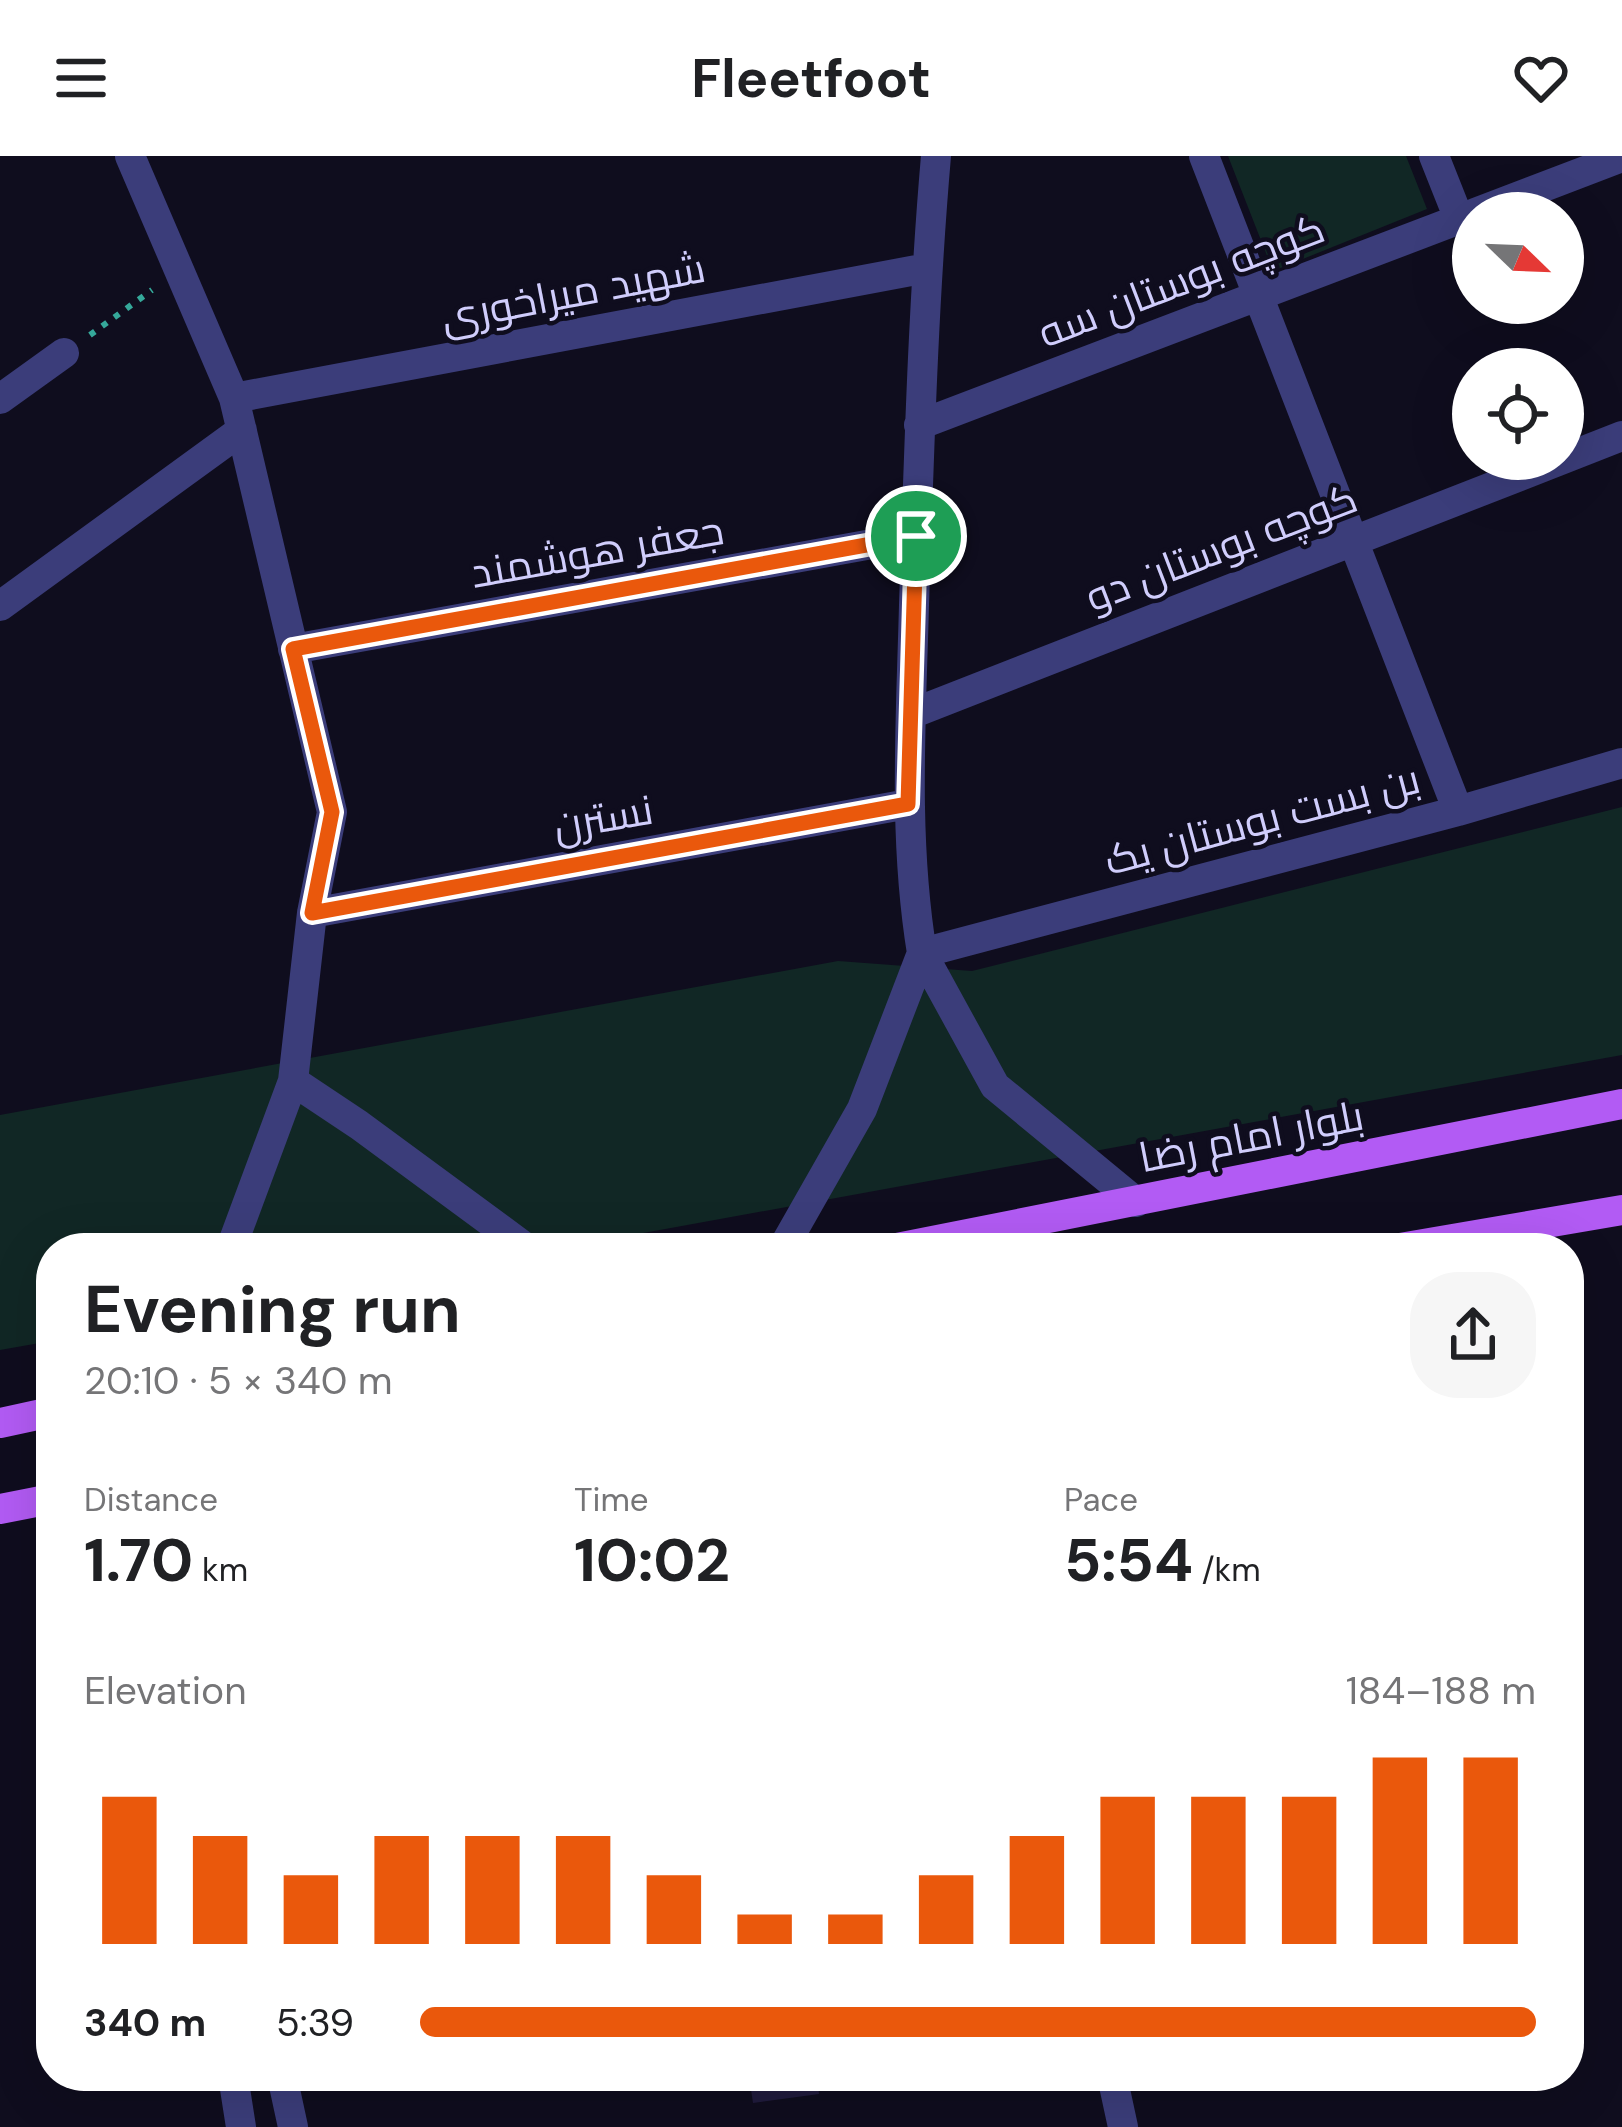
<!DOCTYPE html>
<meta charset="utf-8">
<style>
:root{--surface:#fff;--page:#f6f6f6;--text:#202124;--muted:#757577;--accent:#ea580c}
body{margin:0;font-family:"DM Sans",Cairo,sans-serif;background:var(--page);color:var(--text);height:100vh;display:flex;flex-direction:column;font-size:45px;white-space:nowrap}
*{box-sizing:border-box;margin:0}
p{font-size:39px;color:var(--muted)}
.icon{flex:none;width:66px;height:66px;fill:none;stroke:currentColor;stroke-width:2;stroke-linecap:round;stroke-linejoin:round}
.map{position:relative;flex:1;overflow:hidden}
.details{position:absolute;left:36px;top:1077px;width:1548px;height:858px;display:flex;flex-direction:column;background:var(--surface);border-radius:48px;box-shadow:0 12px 48px #0002}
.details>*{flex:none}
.needle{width:78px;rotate:113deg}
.fabs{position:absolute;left:1452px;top:36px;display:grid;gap:24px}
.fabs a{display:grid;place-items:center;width:132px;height:132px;border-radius:50%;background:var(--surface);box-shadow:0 12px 48px #0002;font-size:60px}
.pin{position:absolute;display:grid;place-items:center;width:102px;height:102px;color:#fff;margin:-51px;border:6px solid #fff;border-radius:50%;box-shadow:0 3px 12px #0007}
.round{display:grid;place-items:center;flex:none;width:126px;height:126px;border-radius:48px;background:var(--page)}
.headline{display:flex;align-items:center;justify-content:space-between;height:204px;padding:0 48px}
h1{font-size:66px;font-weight:700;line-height:90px}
.metrics{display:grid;grid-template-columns:repeat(3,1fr);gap:18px;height:204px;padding:12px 48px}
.metrics div{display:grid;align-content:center}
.metrics b{font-size:60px;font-weight:700}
.metrics small{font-size:33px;font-weight:400}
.metrics p{font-size:33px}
.chart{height:336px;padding:24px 48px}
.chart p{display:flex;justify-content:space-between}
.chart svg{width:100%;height:216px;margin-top:12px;stroke:var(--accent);stroke-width:6}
ul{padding:0 48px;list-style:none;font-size:39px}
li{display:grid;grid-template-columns:192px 144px 1fr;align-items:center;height:90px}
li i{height:30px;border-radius:15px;background:var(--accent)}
header{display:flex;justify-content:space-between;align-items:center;height:156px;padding:0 48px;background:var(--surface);font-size:54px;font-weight:700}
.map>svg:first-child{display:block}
.green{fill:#112725}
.building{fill:#201b3d}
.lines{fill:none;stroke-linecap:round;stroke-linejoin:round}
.path{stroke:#35a89a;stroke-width:6;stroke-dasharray:6 9;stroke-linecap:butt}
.minor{stroke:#3b3d7a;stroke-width:30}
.major{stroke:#b25bf4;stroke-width:30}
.route-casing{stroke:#fff;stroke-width:24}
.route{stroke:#ea580c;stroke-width:15}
.labels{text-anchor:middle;stroke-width:9;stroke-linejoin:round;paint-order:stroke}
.street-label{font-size:42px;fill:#d0cdfc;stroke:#0f0d1e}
</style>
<header><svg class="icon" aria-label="menu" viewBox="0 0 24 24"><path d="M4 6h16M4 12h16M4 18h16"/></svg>Fleetfoot<svg class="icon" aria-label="heart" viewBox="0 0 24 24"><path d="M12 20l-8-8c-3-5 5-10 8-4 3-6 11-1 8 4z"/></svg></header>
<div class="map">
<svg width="1622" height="1971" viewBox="0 0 1622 1971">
<rect width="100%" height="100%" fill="#0f0d1e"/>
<path class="green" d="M1228,0H1406L1427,53L1273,115Z
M1622,651V899L561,1092H51V1185L0,1194V959L838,805L972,815Z"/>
<path class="building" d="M749,1920H817L819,1938L753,1947Z"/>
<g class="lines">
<path class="path" d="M90,179L152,134"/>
<path class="minor" d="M130,0L234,242L332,656L312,757L293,925L231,1092
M936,0C923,149 919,299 914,449C911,565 903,681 922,797L1458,655L1622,607
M1204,0L1458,655
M1434,0L1459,63
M1475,57L1622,1
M234,242L927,112
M0,243L64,197
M919,269L1473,58
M0,450L242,274
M293,493L916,380
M911,558L1622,280
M312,757L908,648
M293,925L359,969L526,1092
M783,1092L862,953L922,797L995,930L1136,1046
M233,1920L241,1971
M282,1920L293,1971
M1112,1920L1123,1971"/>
<path class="major" d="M897,1092L1622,948
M1400,1092L1622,1054
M0,1267L51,1256
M0,1353L51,1343"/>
</g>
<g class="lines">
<g class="route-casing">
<path id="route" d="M916,380L908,648L312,757L332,656L293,493Z"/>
</g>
<use href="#route" class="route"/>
</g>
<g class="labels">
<g class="street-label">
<text transform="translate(1181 124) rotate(-21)" y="15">کوچه بوستان سه</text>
<text transform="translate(573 136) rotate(-11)" y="15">شهید میراخوری</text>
<text transform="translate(1221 391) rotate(-21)" y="15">کوچه بوستان دو</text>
<text transform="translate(597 395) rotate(-10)" y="15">جعفر هوشمند</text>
<text transform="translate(603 661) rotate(-10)" y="15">نسترن</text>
<text transform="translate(1262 663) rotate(-15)" y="15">بن بست بوستان یک</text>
<text transform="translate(1251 980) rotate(-11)" y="15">بلوار امام رضا</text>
</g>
</g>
</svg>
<div class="fabs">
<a><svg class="needle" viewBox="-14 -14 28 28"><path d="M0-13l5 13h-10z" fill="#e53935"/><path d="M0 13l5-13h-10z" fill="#757577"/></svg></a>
<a><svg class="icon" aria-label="locate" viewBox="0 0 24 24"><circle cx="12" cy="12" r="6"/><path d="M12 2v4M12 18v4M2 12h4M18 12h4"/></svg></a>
</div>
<div class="pin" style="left:916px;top:380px;background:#1e9e55"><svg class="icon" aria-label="arrive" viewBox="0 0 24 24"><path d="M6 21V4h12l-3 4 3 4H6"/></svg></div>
<section class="details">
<div class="headline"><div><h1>Evening run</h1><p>20:10 · 5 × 340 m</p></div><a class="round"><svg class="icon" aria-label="share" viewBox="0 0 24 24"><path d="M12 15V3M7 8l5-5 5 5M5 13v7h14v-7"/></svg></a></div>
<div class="metrics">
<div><p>Distance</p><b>1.70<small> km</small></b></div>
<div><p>Time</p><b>10:02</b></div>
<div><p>Pace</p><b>5:54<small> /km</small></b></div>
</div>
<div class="chart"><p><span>Elevation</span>184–188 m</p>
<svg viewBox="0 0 160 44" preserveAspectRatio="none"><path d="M5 44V14M15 44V22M25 44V30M35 44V22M45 44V22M55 44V22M65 44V30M75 44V38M85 44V38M95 44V30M105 44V22M115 44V14M125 44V14M135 44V14M145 44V6M155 44V6"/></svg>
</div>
<ul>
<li><b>340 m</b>5:39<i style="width:100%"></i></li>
</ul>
</section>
</div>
